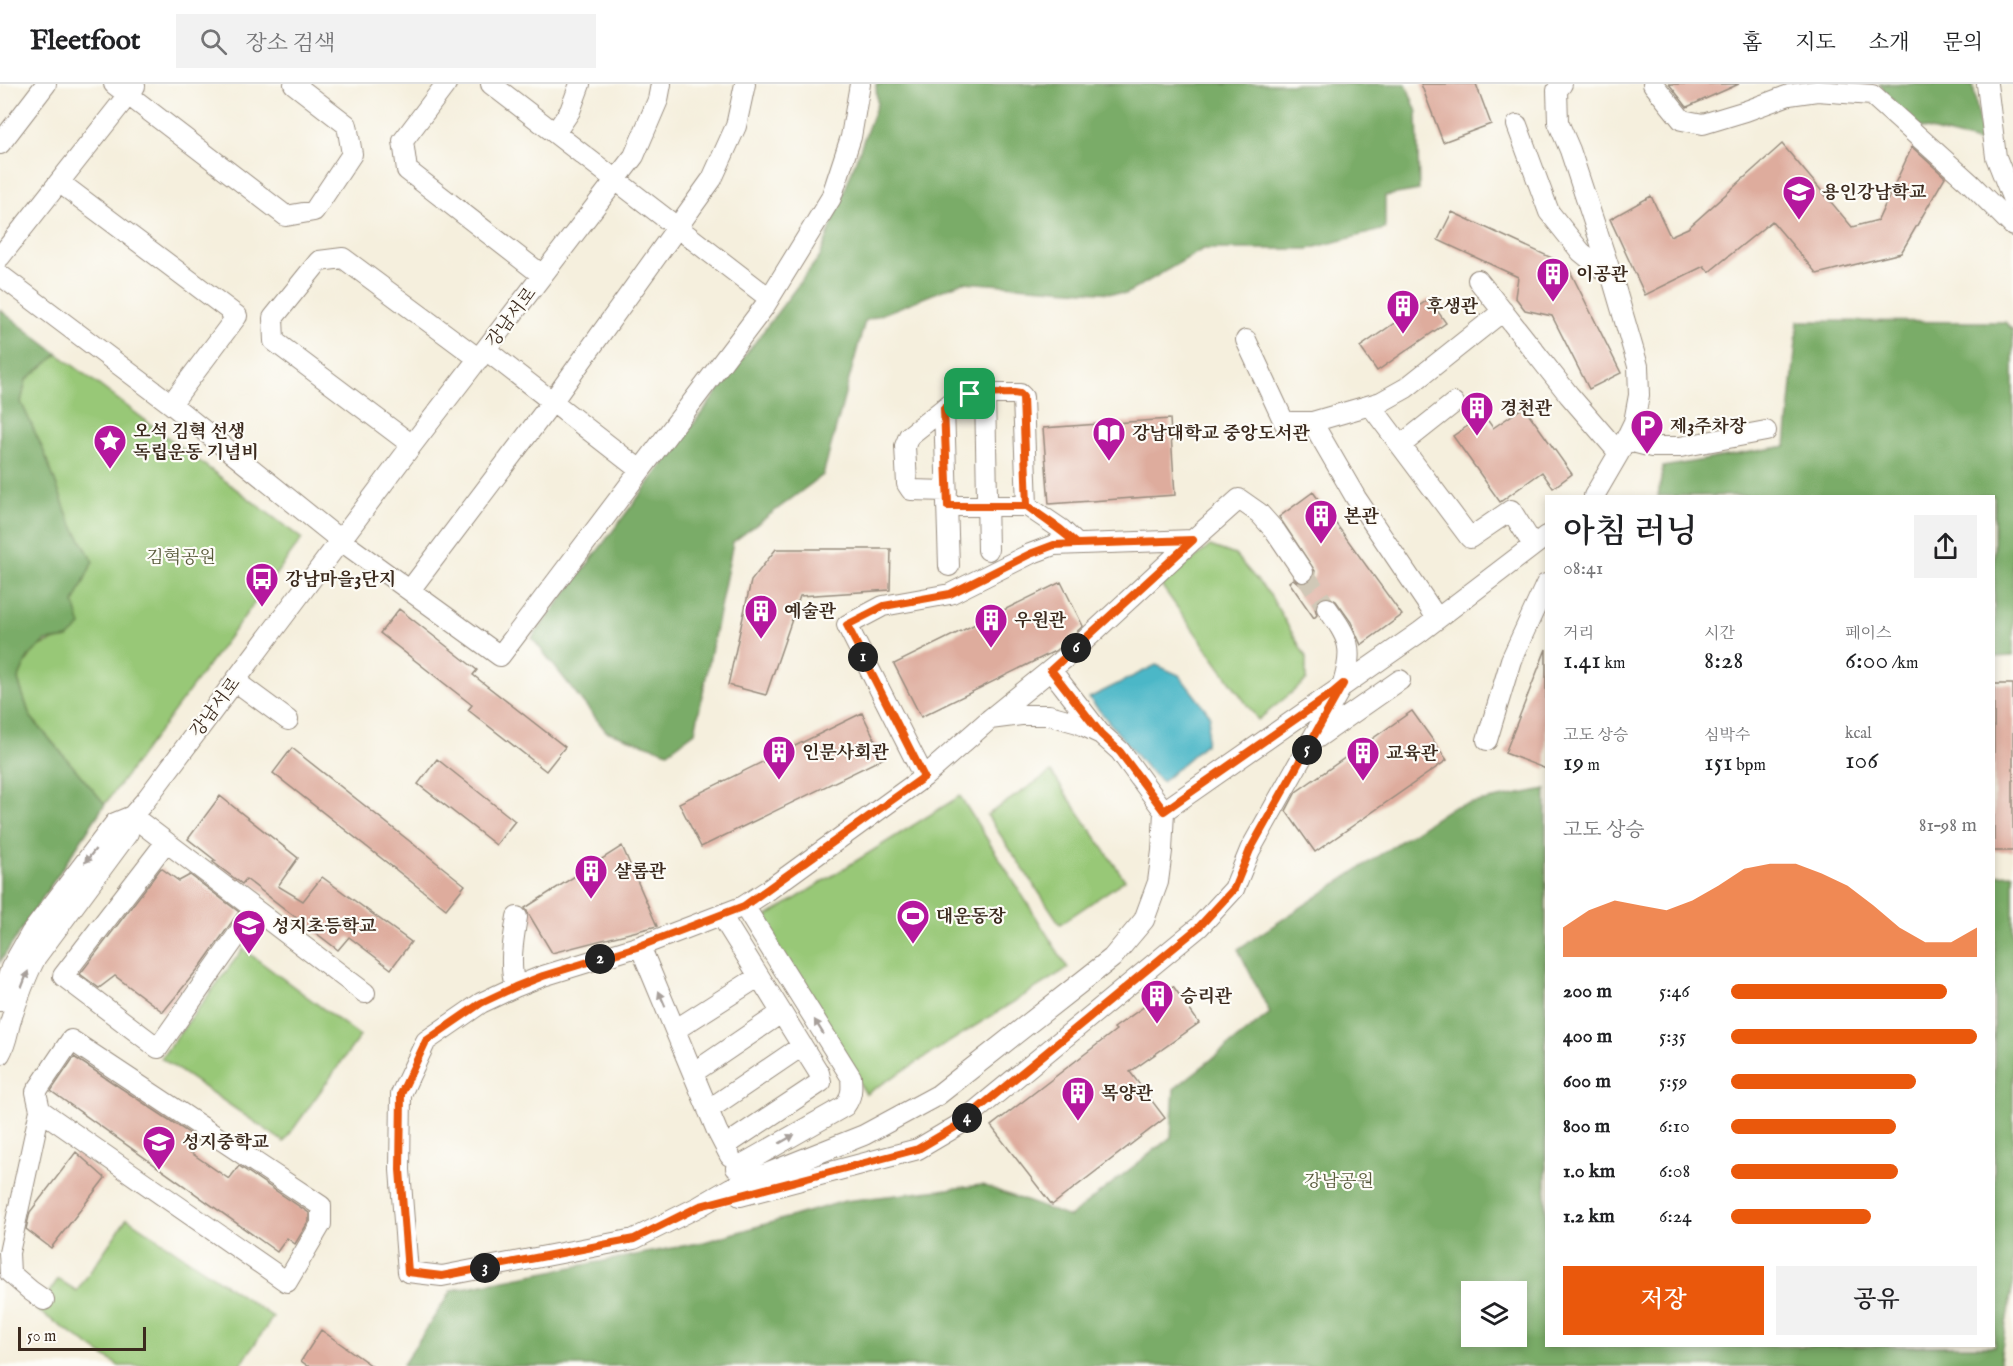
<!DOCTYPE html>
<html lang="ko">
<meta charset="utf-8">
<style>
:root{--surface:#fff;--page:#f2f2f2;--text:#202124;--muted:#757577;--line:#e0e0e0;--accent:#ea580c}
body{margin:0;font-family:"IM FELL English","Noto Serif KR",serif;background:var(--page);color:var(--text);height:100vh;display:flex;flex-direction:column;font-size:22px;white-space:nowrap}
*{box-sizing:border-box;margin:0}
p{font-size:20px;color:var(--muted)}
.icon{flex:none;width:33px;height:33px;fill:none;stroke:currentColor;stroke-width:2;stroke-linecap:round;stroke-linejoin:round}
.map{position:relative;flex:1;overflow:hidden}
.sheet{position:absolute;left:1545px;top:411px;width:450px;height:852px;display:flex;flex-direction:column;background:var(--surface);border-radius:0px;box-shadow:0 3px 9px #0003}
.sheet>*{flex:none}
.tools{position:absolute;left:1461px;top:1197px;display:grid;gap:12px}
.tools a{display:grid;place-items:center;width:66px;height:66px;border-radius:0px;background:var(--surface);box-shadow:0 3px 9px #0003;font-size:30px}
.scale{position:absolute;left:18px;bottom:15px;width:128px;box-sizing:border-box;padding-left:6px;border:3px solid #3b2a1e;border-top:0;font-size:16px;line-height:21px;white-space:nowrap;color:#3b2a1e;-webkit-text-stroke:4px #fdfcf7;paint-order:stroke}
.pin{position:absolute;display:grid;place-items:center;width:51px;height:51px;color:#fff;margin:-26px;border-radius:12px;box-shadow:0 3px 9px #0006}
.km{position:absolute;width:30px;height:30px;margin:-15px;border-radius:50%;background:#222;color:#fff;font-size:16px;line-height:30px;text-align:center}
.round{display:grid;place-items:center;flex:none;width:63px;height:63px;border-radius:0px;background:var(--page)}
.overview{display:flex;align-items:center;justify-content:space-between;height:102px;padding:0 18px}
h1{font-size:33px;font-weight:600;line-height:45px}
.stats{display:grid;grid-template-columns:repeat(3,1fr);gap:9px;height:102px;padding:6px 18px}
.stats div{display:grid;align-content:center}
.stats b{font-size:26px;font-weight:600}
.stats small{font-size:16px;font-weight:400}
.stats p{font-size:16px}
.chart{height:168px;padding:12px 18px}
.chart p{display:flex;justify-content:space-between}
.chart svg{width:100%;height:108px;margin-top:6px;fill:var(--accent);opacity:.7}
.primary-button{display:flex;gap:12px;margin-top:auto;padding:12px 18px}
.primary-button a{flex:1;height:69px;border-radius:0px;background:var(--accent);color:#fff;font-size:24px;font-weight:600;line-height:69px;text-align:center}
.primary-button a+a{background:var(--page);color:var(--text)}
ul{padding:0 18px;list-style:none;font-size:20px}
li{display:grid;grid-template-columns:96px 72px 1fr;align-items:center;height:45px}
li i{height:15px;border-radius:8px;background:var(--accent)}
header{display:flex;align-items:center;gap:36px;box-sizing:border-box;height:84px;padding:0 30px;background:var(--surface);border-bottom:2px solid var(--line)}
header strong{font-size:28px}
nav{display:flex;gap:33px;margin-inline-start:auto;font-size:21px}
.search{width:420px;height:54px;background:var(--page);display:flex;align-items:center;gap:15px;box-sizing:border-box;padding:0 21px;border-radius:0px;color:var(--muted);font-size:22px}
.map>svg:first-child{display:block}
.green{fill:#98c877;stroke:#6a794a;stroke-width:1.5}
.forest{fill:#7aac68;stroke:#5a6b43;stroke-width:1.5;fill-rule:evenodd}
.water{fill:#4bb7c7;stroke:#437072;stroke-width:1.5}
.building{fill:#deac9d}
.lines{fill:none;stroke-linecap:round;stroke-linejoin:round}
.minor-tunnel{stroke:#d0c8b7;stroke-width:20;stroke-dasharray:20 10;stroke-linecap:butt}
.minor-casing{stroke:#988c7e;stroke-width:22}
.minor{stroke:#fff;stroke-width:20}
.oneway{fill:#a79f9a}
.route-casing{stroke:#fff;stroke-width:12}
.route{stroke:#ea580c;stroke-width:8}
.labels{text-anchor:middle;stroke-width:4.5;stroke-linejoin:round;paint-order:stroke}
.poi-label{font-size:18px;font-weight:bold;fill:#3b2a1e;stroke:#fdfcf7;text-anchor:start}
.street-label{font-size:18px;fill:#3b2a1e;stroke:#fdfcf7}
.park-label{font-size:18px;fill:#575939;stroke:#fdfcf7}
</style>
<header>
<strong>Fleetfoot</strong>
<div class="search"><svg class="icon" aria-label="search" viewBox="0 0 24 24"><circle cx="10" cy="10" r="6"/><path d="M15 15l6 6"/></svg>장소 검색</div>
<nav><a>홈</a><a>지도</a><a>소개</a><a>문의</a></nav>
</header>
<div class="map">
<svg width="2013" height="1282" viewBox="0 0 2013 1282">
<rect width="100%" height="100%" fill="#fdfcf7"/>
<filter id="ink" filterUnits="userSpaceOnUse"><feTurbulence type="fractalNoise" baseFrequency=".0167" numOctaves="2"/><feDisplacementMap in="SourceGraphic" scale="12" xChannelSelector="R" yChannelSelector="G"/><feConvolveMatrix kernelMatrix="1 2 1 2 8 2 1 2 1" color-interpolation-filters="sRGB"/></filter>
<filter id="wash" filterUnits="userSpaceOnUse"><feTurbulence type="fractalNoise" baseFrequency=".008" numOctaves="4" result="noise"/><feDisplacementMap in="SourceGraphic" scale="24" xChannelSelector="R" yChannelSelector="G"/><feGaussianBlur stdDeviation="1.35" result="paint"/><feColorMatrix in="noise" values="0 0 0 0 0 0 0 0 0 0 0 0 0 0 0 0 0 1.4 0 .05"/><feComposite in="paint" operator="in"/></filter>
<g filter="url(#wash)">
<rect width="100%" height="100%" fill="#f5efdd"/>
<path class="green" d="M58,270L302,455L105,720L30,632L18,596C31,566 35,559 68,554L74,519L93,477L69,435L44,368L21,318L26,296Z
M1210,462L1235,471L1270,511L1306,573V597L1258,636L1161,501Z
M1051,688L1125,796L1060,840L987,731Z
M960,712L1068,884L866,1010L758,838Z
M243,865L360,952L284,1058L161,974Z
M127,1134L273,1233L240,1282H119L37,1226L58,1195L77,1207Z"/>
<path class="forest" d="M876,0H1406L1417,28L1419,106L1385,112V145L1308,165H1203L1126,210L963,198L865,237L823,391L733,458L695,648L668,668L606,647L532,554L820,172L877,20Z
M1879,0H1973L1982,59L1914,42Z
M0,226L58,270L26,296L21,318L44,368L69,435L93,477L74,519L81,542L68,554L46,557L28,573L18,596L30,632L105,720L0,878Z
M1798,237L2005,238L2013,246V572L1994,573V412H1658L1663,383L1786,362Z
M1546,705V1262H1994V791L2013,790V1199L1999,1282H402L452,1206L704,1158L845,1117L982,1101L1069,1133L1171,1053L1174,1005L1270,929L1238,865L1452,723ZM1472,1208H1516V1252H1472Z"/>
<path class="water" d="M1156,581L1179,591L1210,631L1206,659L1162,698L1146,683L1089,614Z"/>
<g id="blocks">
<path class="building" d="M1421,0H1476L1491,40L1443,58Z
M1669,0H1739L1687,23Z
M1782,60L1852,143L1878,136L1912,63L1945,93L1901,169L1817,190L1772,137L1709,188L1704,182L1645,211L1610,135L1651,112L1670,152L1688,144Z
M1452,128L1567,181L1621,289L1589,305L1552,232L1525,226L1515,213L1518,193L1438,156Z
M1429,215L1446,239L1377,287L1360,263Z
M1524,323L1572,390L1553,404L1542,388L1500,418L1453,352L1484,331L1493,344Z
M1170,335L1175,411L1049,420L1043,344Z
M1313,408L1402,531L1361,561L1351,538L1336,517L1327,512L1320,515L1315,524L1317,531L1314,534L1289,498L1293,495L1298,499L1309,498L1314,493L1315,487L1279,433Z
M776,465H891L890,506L800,512L766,611L728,601L751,497Z
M1061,498L1083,542L1055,567L921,633L894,580Z
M399,525L477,586L473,591L565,663L546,687L468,626L472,621L380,549Z
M1546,565V685L1505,669Z
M1994,600H2013V767H1994Z
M1412,627L1447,676L1315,768L1286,727L1296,708Z
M862,629L884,674L701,763L679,719Z
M292,664L465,801L446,825L273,689Z
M437,675L515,737L496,761L418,700Z
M220,712L298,774L278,802L303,817L322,793L411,858L391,885L349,853L338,866L246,795L242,800L213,778L216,777L188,755Z
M622,762L657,842L552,869L525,824Z
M161,784L179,797L190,791L239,828L202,880L163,928L115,892L99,904L80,890Z
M1173,902L1199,939L1130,988L1165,1034L1052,1121L991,1042L1116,946L1114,944Z
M74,973L198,1055L190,1068L229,1095L239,1082L309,1129V1137L295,1160L287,1154L277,1168L51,1007Z
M76,1068L105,1094L51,1164L26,1145L30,1128Z
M321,1246L372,1282H308L301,1277Z"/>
</g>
</g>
<g filter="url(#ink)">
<use href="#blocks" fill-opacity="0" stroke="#988c7e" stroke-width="1.5"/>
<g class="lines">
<path class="minor-tunnel" d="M1303,488L1327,524"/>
<g class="minor-casing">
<path id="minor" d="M114,0L286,132L314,127L352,70L347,41L294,0
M446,0L403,57L407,86L542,191
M491,0L769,214
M1562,0L1557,6L1558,38L1570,66L1612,193L1638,282L1639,311L1634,338L1619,369
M1653,0L1682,36L1703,40L1746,27L1789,11L1817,7L1872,11L1971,100L2013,142
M1987,0L1996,73L2013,116
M1517,41L1549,128L1581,168L1612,193
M555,49L570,27L580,0
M0,60L46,0
M59,98L237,232L171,320
M0,173L135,2
M0,191L171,320L340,456L500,572L764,223L831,114L851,53L860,0
M1478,196L1569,311L1619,369L1594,412
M1246,256L1284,338H1312L1381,318L1406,304L1503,227
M486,266L640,386
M985,309L988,466
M1371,322L1470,454L1511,426L1533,461
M944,324L949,482
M1312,338L1356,414L1437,534
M1625,356L1652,363H1680L1766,347
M412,361L274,257L273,234L319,177L343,174L479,275
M1401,361L1454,319
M947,407L911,406L907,400L905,362L909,352L957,314L970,310H1020L1023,313L1027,422L1061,445L1077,460
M948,422H1027
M410,506L552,318L712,95L736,42L745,0
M1051,586L1099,648
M235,597L288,636
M990,635L1021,631H1049L1078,639L1101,650L1120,667L1164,727L1162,767L1158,798L1144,836L1112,874L938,1011L864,1051L731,1104L700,1122L634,1155L442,1192L408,1188L400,1086L401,1010L426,957L481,919L515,903L543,892L640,862L744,822L767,807L924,693L990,635L1069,571L1193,456
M1317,654L1400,596
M1487,656L1511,576L1546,500
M924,693L847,541L883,522L950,510L1030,470L1054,461L1193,456L1239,415L1259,429L1276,448L1303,488
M1164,727L1420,548L1546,452
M132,732L365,909
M166,758L63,892L158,964L255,826
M721,831L819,989L821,998L725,1062
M640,862L717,1047L730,1072
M515,903C509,880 513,857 517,833
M0,917L11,884L31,849L115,739L132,732L145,717L412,361L634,72L658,16L661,0
M675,946L758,893
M0,970C6,960 7,951 10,939C17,916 25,894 36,873L128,749L132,732
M693,989L781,929
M40,1026L287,1198L321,1140V1122L71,956L36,1008L40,1026L9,1169L10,1189L31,1207L44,1216
M708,1026L802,962
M736,1084L845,1022C852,1012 852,1005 851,993L744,822
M740,1112L918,1065L957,1042L1199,843L1234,805L1250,766L1343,600C1354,563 1349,555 1327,524"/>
</g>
<use href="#minor" class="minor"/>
</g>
<defs><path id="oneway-solid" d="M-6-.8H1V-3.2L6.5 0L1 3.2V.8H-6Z" transform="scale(1.5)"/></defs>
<g class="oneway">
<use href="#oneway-solid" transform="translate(90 772) rotate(128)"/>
<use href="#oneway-solid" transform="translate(25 895) rotate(-69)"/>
<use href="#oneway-solid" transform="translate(662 915) rotate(-113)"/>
<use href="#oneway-solid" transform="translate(819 943) rotate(-122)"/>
<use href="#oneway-solid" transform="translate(787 1055) rotate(-30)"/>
</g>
</g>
<g class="lines" filter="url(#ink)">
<g class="route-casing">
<path id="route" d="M970,310L1014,309L1020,310L1023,313L1027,422L1060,445L1077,460L1054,461L1030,470L950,510L884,522L847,541L924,693L744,822L640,862L543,892L515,903L481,919L426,957L401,1010L400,1086L408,1188L442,1192L634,1155L700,1122L918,1065L957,1042L1199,843L1234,805L1250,766L1343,600L1330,611L1164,727L1120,668L1101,650L1051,586L1193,456L1077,460C1061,446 1044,435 1027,422H948L944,324L957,314L970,310"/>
</g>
<use href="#route" class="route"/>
</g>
<defs>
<g id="school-pin" transform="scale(1.725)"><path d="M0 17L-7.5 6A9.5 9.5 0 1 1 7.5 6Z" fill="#b5179e" stroke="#fdfcf7"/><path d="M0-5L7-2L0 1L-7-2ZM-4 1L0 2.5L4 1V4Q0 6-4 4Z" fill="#fff"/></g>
<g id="building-pin" transform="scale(1.725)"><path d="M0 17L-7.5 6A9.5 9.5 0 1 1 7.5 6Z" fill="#b5179e" stroke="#fdfcf7"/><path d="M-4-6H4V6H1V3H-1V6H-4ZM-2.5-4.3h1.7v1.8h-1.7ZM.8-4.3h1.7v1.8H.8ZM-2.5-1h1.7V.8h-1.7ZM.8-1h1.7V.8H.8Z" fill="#fff"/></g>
<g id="parking-pin" transform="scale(1.725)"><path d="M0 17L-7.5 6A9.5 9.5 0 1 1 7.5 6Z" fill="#b5179e" stroke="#fdfcf7"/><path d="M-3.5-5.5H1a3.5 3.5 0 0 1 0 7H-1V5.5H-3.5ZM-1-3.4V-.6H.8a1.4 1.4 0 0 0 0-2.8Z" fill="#fff"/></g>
<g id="library-pin" transform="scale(1.725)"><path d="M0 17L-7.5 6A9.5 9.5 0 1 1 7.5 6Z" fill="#b5179e" stroke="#fdfcf7"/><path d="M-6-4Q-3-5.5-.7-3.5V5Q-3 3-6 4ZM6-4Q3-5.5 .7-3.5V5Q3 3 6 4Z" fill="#fff"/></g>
<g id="sight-pin" transform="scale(1.725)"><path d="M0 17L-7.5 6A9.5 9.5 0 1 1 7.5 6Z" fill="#b5179e" stroke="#fdfcf7"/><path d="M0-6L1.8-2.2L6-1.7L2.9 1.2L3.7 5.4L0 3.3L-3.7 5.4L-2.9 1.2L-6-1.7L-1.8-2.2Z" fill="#fff"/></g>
<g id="bus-pin" transform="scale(1.725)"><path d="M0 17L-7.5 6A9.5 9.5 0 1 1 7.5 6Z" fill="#b5179e" stroke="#fdfcf7"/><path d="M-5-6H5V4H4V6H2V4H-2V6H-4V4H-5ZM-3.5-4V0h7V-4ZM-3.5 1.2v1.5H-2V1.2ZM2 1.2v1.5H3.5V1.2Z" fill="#fff"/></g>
<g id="stadium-pin" transform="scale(1.725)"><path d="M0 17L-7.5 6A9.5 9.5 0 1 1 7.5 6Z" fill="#b5179e" stroke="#fdfcf7"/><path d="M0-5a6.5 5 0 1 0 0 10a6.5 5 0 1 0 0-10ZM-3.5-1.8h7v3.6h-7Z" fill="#fff"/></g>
</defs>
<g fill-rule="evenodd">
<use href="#school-pin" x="1799" y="108"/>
<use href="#building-pin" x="1553" y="190"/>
<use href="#building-pin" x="1403" y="222"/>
<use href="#building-pin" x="1477" y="324"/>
<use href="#parking-pin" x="1647" y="342"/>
<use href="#library-pin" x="1109" y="349"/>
<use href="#sight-pin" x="110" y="357"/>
<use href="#building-pin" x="1321" y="432"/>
<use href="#bus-pin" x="262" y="495"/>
<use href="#building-pin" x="761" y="527"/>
<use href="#building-pin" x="991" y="536"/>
<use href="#building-pin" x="779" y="668"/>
<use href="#building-pin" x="1363" y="669"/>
<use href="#building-pin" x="591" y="787"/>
<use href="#stadium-pin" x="913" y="832"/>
<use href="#school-pin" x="249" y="842"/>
<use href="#building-pin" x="1157" y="912"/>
<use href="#building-pin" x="1078" y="1009"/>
<use href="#school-pin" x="159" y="1058"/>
</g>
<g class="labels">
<g class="poi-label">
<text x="1822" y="114">용인강남학교</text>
<text x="1576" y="196">이공관</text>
<text x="1426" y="228">후생관</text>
<text x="1500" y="330">경천관</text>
<text x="1670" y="348">제3주차장</text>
<text x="133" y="353">오석 김혁 선생<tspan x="133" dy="21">독립운동 기념비</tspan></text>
<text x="1132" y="355">강남대학교 중앙도서관</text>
<text x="1344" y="438">본관</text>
<text x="285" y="501">강남마을3단지</text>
<text x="784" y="533">예술관</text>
<text x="1014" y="542">우원관</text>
<text x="802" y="674">인문사회관</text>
<text x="1386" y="675">교육관</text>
<text x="614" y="793">샬롬관</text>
<text x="936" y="838">대운동장</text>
<text x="272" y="848">성지초등학교</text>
<text x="1180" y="918">승리관</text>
<text x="1101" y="1015">목양관</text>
<text x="182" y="1064">성지중학교</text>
</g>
<g class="street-label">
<text transform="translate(511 233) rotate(-53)" y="6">강남서로</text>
<text transform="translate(215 623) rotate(-53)" y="6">강남서로</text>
</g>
<g class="park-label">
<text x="181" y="479">김혁공원</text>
<text x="1339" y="1103">강남공원</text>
</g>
</g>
</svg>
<div class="tools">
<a><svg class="icon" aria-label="layers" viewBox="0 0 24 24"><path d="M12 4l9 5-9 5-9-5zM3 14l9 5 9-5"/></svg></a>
</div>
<div class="scale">50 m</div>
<div class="pin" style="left:970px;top:310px;background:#1e9e55"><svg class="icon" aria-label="arrive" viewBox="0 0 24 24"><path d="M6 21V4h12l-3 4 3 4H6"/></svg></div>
<b class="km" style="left:863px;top:573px">1</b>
<b class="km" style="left:600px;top:875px">2</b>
<b class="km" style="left:485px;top:1184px">3</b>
<b class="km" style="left:967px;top:1034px">4</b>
<b class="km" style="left:1307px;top:666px">5</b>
<b class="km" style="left:1076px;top:564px">6</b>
<section class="sheet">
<div class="overview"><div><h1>아침 러닝</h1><p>08:41</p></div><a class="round"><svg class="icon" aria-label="share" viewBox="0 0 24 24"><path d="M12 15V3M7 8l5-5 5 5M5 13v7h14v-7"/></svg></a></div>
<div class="stats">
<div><p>거리</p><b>1.41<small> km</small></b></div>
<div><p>시간</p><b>8:28</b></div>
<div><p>페이스</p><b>6:00<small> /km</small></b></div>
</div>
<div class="stats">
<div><p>고도 상승</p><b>19<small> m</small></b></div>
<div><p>심박수</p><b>151<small> bpm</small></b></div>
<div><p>kcal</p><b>106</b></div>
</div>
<div class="chart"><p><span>고도 상승</span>81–98 m</p>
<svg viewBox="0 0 160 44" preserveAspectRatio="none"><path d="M0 44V32L10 25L20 21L30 23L40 25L50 21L60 15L70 8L80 6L90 6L100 10L110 15L120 23L130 32L140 38L150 38L160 32V44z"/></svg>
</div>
<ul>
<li><b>200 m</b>5:46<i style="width:88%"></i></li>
<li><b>400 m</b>5:35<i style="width:100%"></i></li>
<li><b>600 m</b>5:59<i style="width:75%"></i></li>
<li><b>800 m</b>6:10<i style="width:67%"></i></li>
<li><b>1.0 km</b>6:08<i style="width:68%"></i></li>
<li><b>1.2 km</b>6:24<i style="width:57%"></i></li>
</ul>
<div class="primary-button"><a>저장</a><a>공유</a></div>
</section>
</div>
